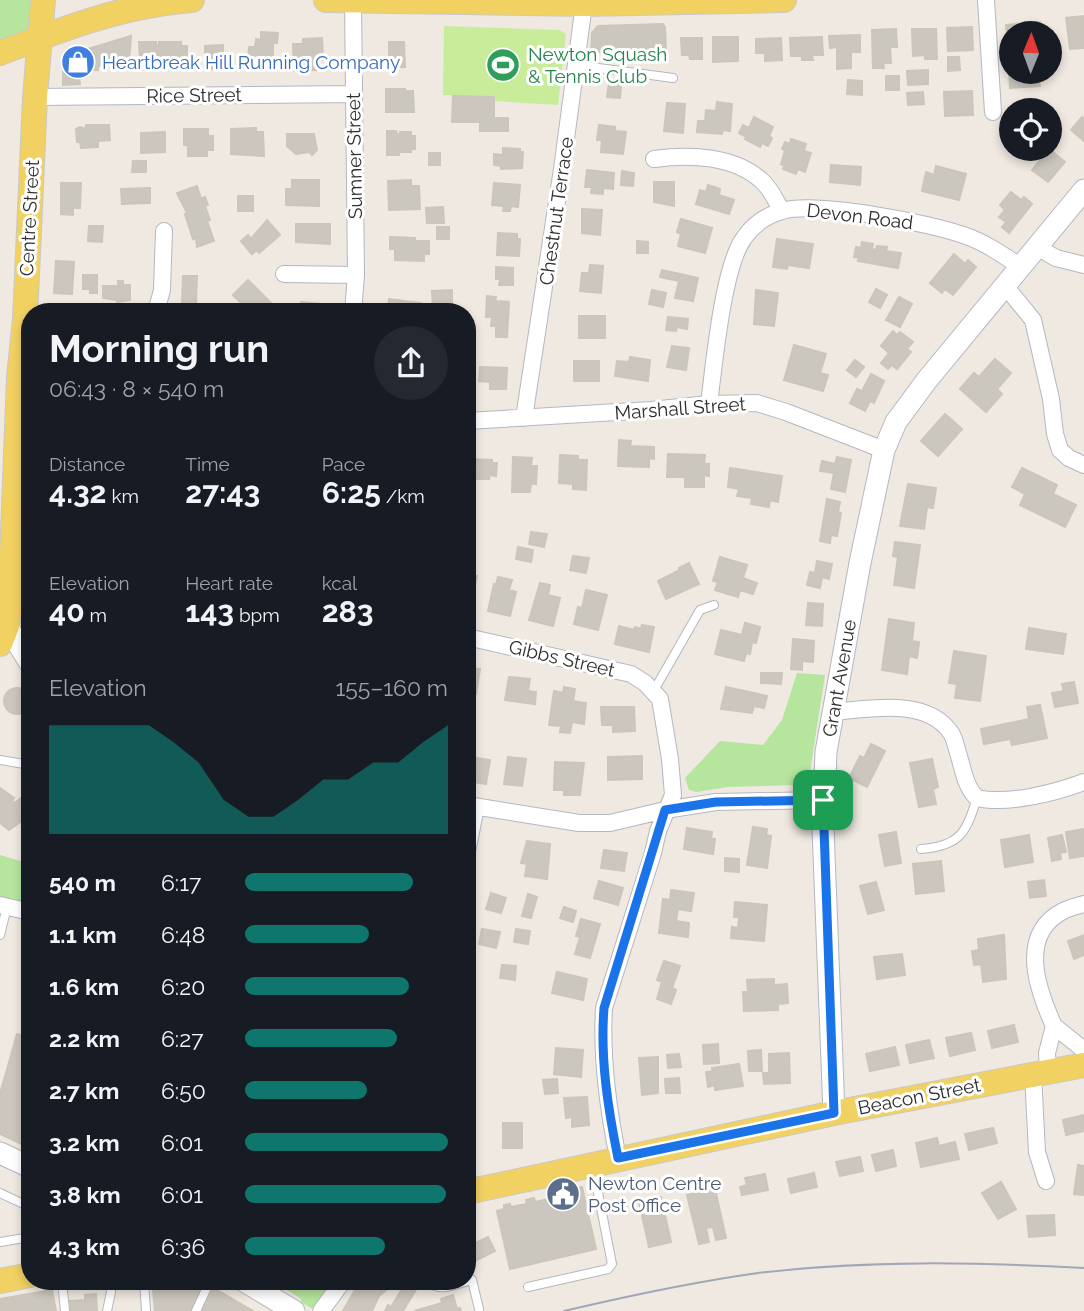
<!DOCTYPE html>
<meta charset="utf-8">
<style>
:root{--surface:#171b24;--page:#242831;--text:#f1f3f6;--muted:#9ea1a6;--accent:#0f766e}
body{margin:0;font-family:Raleway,sans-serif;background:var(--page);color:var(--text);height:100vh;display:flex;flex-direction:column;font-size:26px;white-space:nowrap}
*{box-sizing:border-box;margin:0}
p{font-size:23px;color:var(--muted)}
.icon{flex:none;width:38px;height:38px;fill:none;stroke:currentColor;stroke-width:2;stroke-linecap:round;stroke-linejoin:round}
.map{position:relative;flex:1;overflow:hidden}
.panel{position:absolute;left:21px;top:303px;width:455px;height:987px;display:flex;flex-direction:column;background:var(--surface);border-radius:28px;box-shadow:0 4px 10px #0003}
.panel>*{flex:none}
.needle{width:46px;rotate:1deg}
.buttons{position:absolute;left:999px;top:21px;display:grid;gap:14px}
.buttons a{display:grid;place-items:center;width:63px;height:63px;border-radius:50%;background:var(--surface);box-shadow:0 4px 10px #0003;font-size:35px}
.pin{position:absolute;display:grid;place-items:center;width:60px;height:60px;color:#fff;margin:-30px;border-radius:14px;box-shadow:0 4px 10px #0006}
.round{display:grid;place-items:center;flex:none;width:74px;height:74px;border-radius:37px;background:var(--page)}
.head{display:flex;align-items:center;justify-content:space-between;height:119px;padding:0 28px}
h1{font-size:38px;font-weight:700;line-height:52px}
.stats{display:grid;grid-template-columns:repeat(3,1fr);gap:10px;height:119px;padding:7px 28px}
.stats div{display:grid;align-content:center}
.stats b{font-size:30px;font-weight:700}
.stats small{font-size:19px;font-weight:400}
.stats p{font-size:19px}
.chart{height:196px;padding:14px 28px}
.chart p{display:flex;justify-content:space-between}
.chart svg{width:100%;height:126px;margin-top:7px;fill:var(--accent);opacity:.7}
ul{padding:0 28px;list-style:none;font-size:23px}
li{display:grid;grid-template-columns:112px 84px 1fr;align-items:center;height:52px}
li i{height:18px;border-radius:9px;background:var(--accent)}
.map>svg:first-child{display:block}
.green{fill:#b6e59e}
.pitch{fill:#c9ec9a}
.building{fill:#cbc7bf;stroke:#cbc5ba;stroke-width:2}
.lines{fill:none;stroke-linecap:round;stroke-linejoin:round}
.lane-casing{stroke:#b4b7c1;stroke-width:10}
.street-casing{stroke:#b4b7c1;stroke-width:18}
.secondary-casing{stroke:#b4b7c1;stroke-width:23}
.primary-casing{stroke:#c9c9c9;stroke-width:26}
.lane{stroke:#fff;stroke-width:8}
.street{stroke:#fff;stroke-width:16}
.secondary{stroke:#fff;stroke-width:21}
.primary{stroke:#f2d163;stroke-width:24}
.tram{stroke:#a3a6b8;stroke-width:2}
.route-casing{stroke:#fff;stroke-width:14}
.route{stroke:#1a73e8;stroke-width:9}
.labels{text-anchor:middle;stroke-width:6;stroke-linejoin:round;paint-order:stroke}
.leisure-label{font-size:19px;fill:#27864d;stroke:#fff;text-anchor:start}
.shop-label{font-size:19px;fill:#366cbe;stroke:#fff;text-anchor:start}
.street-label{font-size:19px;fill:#2e2e2e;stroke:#fff}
.service-label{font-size:19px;fill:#4e5e75;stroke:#fff;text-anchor:start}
</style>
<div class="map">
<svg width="1084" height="1311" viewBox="0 0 1084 1311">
<rect width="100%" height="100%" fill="#efe9e1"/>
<path class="green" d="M0,0H43L39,38L0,53Z
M797,673L825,675L809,778L806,782L799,785L728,787L696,792L689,790L685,778L720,741L763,745L782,720Z
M0,855L30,864V907L0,899Z
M272,1281H339L316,1307L311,1308L302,1303L300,1298Z"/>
<path class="pitch" d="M444,26L559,30L566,34L558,105L494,101V97L443,95Z"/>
<path class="building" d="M1084,16V48L1070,49L1066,18Z
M1040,22L1041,33H1012V35L1007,36L1006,25Z
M663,24L665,27L666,50L591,52L592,33L598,26Z
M972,27L973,50L948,51L947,28Z
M896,29L897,47H890L891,63H883L884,68H873L872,30Z
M912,29H936L937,59H925V55L913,56Z
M261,32L278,33L277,43H273V68L251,70V62H248L249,47H255L256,39L261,40Z
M860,35V52H851V68L837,69V47L830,48L829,36Z
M131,36L129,63L98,66V70H84L85,76L79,77L80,84L63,85V63L68,55Z
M713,37H738V61L713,62Z
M822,37L823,55H812L813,60H802V56H791L790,38Z
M322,38L323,60H317V70L294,71L293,44H303V39Z
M681,38H702V59H690L689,55H682Z
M781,38L782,60L765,61V53H756V39Z
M139,42H156V45H159V42H181V46H187V69H169L167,62H170L168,56L140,58Z
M389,42H404L405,67H389Z
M223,45V55H226V69H205V46Z
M948,57H959L960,70L948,71Z
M1009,64H1012V72H1038L1040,86L1010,88Z
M928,70V84L908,85L907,71Z
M886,76H899V90H886Z
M848,80L862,81V95L847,94Z
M609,83L621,85L620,98L607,97Z
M386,89H405V91H413L414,112H386Z
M972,91L973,115L945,116L944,92Z
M923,92L924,104L908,105L907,93Z
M453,96L494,97V118H508V131H480V122H452Z
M717,102L732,104L730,131L723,130L722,134L697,132L698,121H705L706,110L716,111Z
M667,103L685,104L683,133L664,131Z
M1042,103V110H1016V105Z
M754,117L773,127L769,136L772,138L768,146L762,143L760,147L745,139L746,137L739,133L743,125L749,128Z
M1082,117L1084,119V141L1071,130Z
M86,125H109L110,140L98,141V147L81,148L80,142H77L76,129L80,127L86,129Z
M599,125L615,127V131L626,132L623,154L601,152L602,140H597Z
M256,128V132H263L264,156L231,154V129Z
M184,129H208V136H213V150H207V156H188V145H184Z
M387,131H396L397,134L400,135V132H411V136H415V149H411V152H399V155H387Z
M165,132V152L141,153V133Z
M287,134H314L317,150L312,155L309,152L296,154L287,146Z
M791,139L806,144L804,151L811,153L805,172L798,169L796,174L783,169L784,166L781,164L785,150L782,149L785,142L790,144Z
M503,148L520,149V152H523L522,168L501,169V166L494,165V154L503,155Z
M1049,149L1065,162L1048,182L1032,170Z
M429,153H440V165H429Z
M133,161H146V172H132Z
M831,165L861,167L860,185L830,182Z
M936,166L966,174L959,200L922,191L926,172L934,175Z
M587,170L614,173L613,189L603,188V194L591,193L592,187H585Z
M622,171L634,173L633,186L621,185Z
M292,180H319V206L286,205V189H292Z
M411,180V186H419L420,209L389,210L388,181Z
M654,182H674V206L654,202Z
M61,183H81L80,208H73V215L61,214Z
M494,183L520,185L518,207L511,206L510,211H503L504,206L492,205Z
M708,185L720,189L719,195L734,200L729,214L696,204L700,190L706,192Z
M197,186L201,199L205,197L208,205L205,206L210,220L207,221L214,241L197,247L196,238L193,239L185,214L187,213L177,193Z
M150,188V203L122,204L121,189Z
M1011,192L1021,200L1024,197L1032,204L1009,233L1002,227L1006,222L999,217L1005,210L1000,205Z
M238,196H253V211H238Z
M443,207L444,223H427L426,208Z
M582,209L602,210L600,235L582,233Z
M681,219L712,228L705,253L678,246L681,234L677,232Z
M267,220L280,235L259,253L257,250L252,254L241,241L248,235L251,239Z
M296,224H330V244L296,242Z
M89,226H103L102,242L88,241Z
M437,227H449V239H437Z
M498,233L517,234V239H520L519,256L497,255Z
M390,237L415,238V241H429V254H424V261L395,260V249H390Z
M777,239L813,244L809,268L788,265L787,269L773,267Z
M637,241L648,242V253H637Z
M862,242L873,244L872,249L876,250L877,246L887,247L886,251L901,253L898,268L858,261L859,258L854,257L856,247L861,248Z
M954,254L965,264L968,260L976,267L953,295L945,289L942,293L930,283Z
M56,261L74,262L72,294L54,293Z
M590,265L603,266L601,293L580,291L582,273H589Z
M496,267L513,268V285H499L500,279H496Z
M662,270L698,278L693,301L675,298L679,281L660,277Z
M83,275H97V293H90V289H83Z
M183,276H197L196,304H182Z
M248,280L274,306L268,312H256L245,301L242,304L233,295Z
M118,281H123V285H130V300L117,302V300L103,298V286H118Z
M876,289L887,295L880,308L869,302Z
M452,290V308H433L432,291Z
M652,290L666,293L663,307L649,304Z
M756,290L778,293L774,326L754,324Z
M487,296L496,297L495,301L509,302L507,337H496V326H491L492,317H486Z
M899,297L912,304L900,327L886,320Z
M389,299L421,303L420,312H387Z
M301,302L322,304V312H300Z
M579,316H605V338H579Z
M668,317L688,319L687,329L677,327L676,331L666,330Z
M893,331L897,335L900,332L913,342L907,349L911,352L897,369L892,365L888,369L881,363L889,353L881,346Z
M794,345L826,354L820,373L828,375L823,391L784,380Z
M672,346L689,348L686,370L667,367Z
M630,357L650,360L648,381L615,376L617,361L629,362Z
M995,359L1011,373L997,389L1002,394L986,412L960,389L974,373L979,377Z
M855,360L864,367L856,377L847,370Z
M574,361H599V381H574Z
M480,367L507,368L506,389H490V382L479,381Z
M871,374L884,381L874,403L870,401L865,411L850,403L857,389L862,391Z
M945,414L962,429L938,456L921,441Z
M619,440L631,441L630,446L654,447V459L649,458V467L618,466Z
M668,454L705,455L704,464H709V476L704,475V487H685V477H667Z
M560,455L578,456V460H587L586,490L573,489V484L559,483Z
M513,457L532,458L531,466H537L536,484H531L530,492H512Z
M837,457L851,460L845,492L831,489L834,473L820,471L822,461L835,464Z
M467,459L492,460V463H497L496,476L490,475L489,479H474V475L467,474Z
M730,468L782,476L778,502L770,500L769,507L751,504L752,498L737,496L739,489L728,487Z
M1022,468L1057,485L1053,494L1076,505L1065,527L1020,505L1025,494L1012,487Z
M908,484L936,488L933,508L927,507L924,529L900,526Z
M827,499L840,502L838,512L841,513L837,536L831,535L830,543L820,541Z
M531,532L547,534L544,547L529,544Z
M895,542L920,545L914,588L894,585L898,557L893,556Z
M518,547L533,550L531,562L516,559Z
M573,556L589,558L586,573L570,570Z
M720,557L747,565L743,578L757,583L753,594L740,590L738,597L715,590L718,582L713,581Z
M817,561L832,564L829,579L822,577L820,588L807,585L810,572L815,573Z
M689,563L699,584L666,599L658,581L680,570L679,568Z
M467,574L477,576L469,610L467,609Z
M498,577L512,580L509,590L516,592L510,616L488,611L494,584L496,585Z
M540,583L550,585L548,595L560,598L553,626L529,620Z
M586,590L607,595L598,630L574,624L578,607L582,608Z
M808,603L823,604L822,626L806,625Z
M889,619L914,623L912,641L919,642L917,658L909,656L907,674L882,670Z
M745,623L760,627L756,643L752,642L750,654L746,653L744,661L715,654L721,630L742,635Z
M642,625L654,627L649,652L615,644L619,626L634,630L635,627L641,629Z
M1029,628L1066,634L1063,654L1026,649Z
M793,639L814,641L813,662L802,661V670L791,669Z
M954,651L986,656L980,701L955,698L957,684L949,683Z
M467,668L480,669L476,694L467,693Z
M761,673H782L781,684L761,683Z
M509,677L530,679L528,691L536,692L535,704L505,700Z
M1074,682L1078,703L1055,707L1052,693L1064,691L1062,684Z
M564,687L575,689L573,701L586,703L584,724L572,722L570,733L560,732L561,726L549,725L554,691L563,693Z
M726,687L767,696L764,708L754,706L752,713L721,709Z
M4 701a13 13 0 1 1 26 0a13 13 0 1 1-26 0Z
M1040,705L1047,738L1012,745L1010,739L984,744L981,729L1029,719L1027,707Z
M601,707H634L635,731L613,732V725H602Z
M871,744L885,751L867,787L849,778L860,756L864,758Z
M642,756V779L608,780V757Z
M471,757L490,760L486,784L468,781Z
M508,757L526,759L522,786L504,784Z
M932,759L938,787L933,789L936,804L919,807L910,763Z
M555,762L584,763L580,795H564V790H554Z
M0,788L14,798L12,801L14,803L30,792V815L9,830L0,823Z
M753,827L767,829L766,835L771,836L767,868L747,865Z
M687,828L712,832L711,839H715L713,854L684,849Z
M1084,829V856L1070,858L1066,832Z
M896,832L901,863L885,866L879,835Z
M1029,835L1033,862L1005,867L1001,840Z
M1062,835L1066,852L1060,853L1061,859L1052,861L1048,838Z
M527,841L550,844L547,879L525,876L527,864L521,863Z
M604,850L627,853L624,871L601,868Z
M725,858L739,859V872L725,871Z
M941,861L944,891L916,894L913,864Z
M1044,880L1046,896L1030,898L1028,882Z
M599,881L623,888L618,905L594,898Z
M876,882L884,910L868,914L860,886Z
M671,890L694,893L691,911L678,909L676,921L689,923L688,937L659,933L663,899L670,900Z
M491,893L506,898L501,913L486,909Z
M528,894L537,897L531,918L522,916Z
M735,902L767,905L764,941L731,938L732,927L738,928L739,917H734Z
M564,907L576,911L573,922L560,918Z
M581,919L600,924L590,958L575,954L580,937L576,936Z
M482,929L500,932L496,948L479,944Z
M516,929L530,931L528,944L514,942Z
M1004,935L1006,979L983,982L981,964L974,965L972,951L979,950L978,939Z
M1084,935V955L1074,959L1068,941Z
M902,954L905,975L877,979L874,957Z
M664,961L680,966L672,988L676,990L671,1004L657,999L662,982L657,980Z
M502,965L516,966L515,980L500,978Z
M557,972L587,979L583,1000L552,993Z
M774,979V985L787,984L788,1003L778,1004V1010L744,1011L743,992H748L747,980Z
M1014,1025L1018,1042L992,1048L988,1031Z
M971,1033L975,1050L950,1056L946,1038Z
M17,1034L30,1038V1148L0,1134V1094Z
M929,1040L934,1058L910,1063L906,1045Z
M718,1044L719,1063L704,1064L703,1045Z
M895,1047L899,1065L870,1071L866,1054Z
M556,1048L583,1050L581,1077L554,1074Z
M761,1050L762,1071H749L748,1051Z
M789,1053L790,1083L764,1084L763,1073H769V1054Z
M679,1054L681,1067L668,1068L667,1055Z
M658,1057V1093L642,1095L639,1058Z
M739,1064L743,1086L715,1090V1085L708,1087L706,1072L713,1071L712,1068Z
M679,1078L680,1093H666L665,1079Z
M557,1079L558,1093L545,1094L543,1080Z
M587,1097L589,1125L572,1127V1117L566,1118L564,1098Z
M1084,1115V1131L1066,1135L1063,1120Z
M503,1123H522V1148H503Z
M993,1128L997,1143L969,1150L965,1134Z
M937,1138L939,1146L955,1142L959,1159L921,1167L916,1143Z
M893,1150L896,1166L876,1171L872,1155Z
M860,1157L863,1171L840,1176L836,1162Z
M1078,1165L1084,1166V1195L1074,1194Z
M814,1173L817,1187L791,1193L788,1179Z
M765,1174L768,1190L742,1195L740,1187L747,1185L745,1178Z
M1001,1182L1016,1209L998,1219L982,1193Z
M582,1187L596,1249L510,1269L497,1211L504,1209V1205L510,1204L511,1207L527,1204L526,1200L534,1198L535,1202L553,1198L551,1191L560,1189L561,1196L578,1192L577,1188Z
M715,1189L726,1238L716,1240L713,1227L706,1228L709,1242L699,1244L687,1195Z
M661,1197L671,1242L649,1247L639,1202Z
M1054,1215L1055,1235L1029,1237L1027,1216Z
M488,1237L495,1251L467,1265V1247Z
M152,1281H184L192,1286L194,1283L203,1287L191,1311H155Z
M367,1281H397L379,1296L372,1311H343L355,1290Z
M407,1281H419L420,1283L403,1311H385L388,1305L391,1307Z
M212,1287L253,1311H200Z
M52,1290L56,1311H0V1299Z
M96,1294L97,1311H71L70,1301L85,1300V1295Z
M453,1295L457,1309L460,1308L461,1311H414L442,1303L441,1299Z"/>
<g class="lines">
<g class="lane-casing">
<path id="lane" d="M576,65L673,78
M653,692L700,610L714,605
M0,760L30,765
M921,849C960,846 966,833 977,798
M0,935L7,907
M0,1193L30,1207
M0,1242L30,1237
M62,1281L65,1311
M144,1281L146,1311
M428,1281C438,1294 458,1283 472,1280L479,1309
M528,1287L608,1269L612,1264L593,1167
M107,1311L111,1292L110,1281
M196,1311L210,1281"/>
</g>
<g class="street-casing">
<path id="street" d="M353,0L356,275L353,312
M986,0L993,112
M35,97L353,94
M654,159C689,154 736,155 764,183C771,190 776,201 782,211
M1037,247L1056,258L1084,265
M284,274L356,275
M1006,287L1033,320L1051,399L1055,434L1060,450L1069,458L1084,465
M156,312L162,290L164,231
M709,404C714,365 723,266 744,238C753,225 767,215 782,211C815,201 932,223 966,236C986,243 1003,255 1021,267
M524,418L562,169L584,4
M467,421L651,410L709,404L757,403L786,412L884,450
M11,567L30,569
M467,637L631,674L645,683L660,699L670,759L673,795L658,831L653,853L604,1008C601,1058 608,1109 618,1158
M833,712C869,709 927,697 951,733C955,739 956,747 958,753C963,768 965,787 977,798C1007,805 1055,793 1084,782
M467,805L579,823H610L665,810L716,802L823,800
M467,852L476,807
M0,905L30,912
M1054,1026C1038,991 1017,935 1063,911C1069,908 1077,906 1084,904
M1048,1071L1047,1053L1054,1026L1084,1050
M1033,1074L1037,1152L1046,1181
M321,1311L343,1281"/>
</g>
<g class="secondary-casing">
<path id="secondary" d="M7,626L30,663
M834,1113L823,828L826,752L860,563L884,450L896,422L927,380L1084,190
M0,1153L30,1167
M244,1281L294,1311"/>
</g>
<g class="primary-casing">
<path id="primary" d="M326,0L584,4L784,0
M0,53C62,29 124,5 192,0
M0,644L7,626L10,607L19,377L25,319L35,97L43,0
M467,1192L834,1113L1084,1065
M0,1281L30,1275"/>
</g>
<use href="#lane" class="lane"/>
<use href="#street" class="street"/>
<use href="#secondary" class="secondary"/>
<use href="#primary" class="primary"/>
<path class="tram" d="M564,1311C628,1296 693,1282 758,1273C866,1260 975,1262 1084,1268"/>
</g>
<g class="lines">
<g class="route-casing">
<path id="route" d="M823,800L834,1113L618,1158C608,1109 600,1058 604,1008L665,810L716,802Z"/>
</g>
<use href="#route" class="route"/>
</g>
<defs>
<g id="shop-disc" transform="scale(1.75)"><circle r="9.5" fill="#3f7fe0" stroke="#fff"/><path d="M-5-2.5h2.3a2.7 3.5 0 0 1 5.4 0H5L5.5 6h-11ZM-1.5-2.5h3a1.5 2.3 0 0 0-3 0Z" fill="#fff"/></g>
<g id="stadium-disc" transform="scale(1.75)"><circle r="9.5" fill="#2e9e5b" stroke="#fff"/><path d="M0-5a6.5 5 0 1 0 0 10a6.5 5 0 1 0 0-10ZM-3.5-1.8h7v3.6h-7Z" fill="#fff"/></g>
<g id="civic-disc" transform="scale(1.75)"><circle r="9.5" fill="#5c6f8a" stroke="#fff"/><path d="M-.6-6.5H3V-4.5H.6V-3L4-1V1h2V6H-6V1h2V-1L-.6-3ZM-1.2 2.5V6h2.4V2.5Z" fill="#fff"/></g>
</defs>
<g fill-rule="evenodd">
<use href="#shop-disc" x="78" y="62"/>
<use href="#stadium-disc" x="503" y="65"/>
<use href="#civic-disc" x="563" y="1194"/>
</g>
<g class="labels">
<g class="leisure-label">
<text x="528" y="61">Newton Squash<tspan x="528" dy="22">&amp; Tennis Club</tspan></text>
</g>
<g class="shop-label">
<text x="102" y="69">Heartbreak Hill Running Company</text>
</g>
<g class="street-label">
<text transform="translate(194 95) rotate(-1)" y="7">Rice Street</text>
<text transform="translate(354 156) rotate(-91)" y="7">Sumner Street</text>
<text transform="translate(556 211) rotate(-82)" y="7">Chestnut Terrace</text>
<text transform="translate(860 216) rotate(7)" y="7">Devon Road</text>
<text transform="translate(29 218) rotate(-87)" y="7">Centre Street</text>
<text transform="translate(680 408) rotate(-4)" y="7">Marshall Street</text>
<text transform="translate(562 658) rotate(13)" y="7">Gibbs Street</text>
<text transform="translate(839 678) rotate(-80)" y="7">Grant Avenue</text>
<text transform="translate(919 1096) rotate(-11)" y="7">Beacon Street</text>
</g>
<g class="service-label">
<text x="588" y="1190">Newton Centre<tspan x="588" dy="22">Post Office</tspan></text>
</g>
</g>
</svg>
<div class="buttons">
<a><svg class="needle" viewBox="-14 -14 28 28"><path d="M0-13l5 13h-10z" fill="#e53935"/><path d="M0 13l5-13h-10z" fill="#9ea1a6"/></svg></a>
<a><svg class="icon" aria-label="locate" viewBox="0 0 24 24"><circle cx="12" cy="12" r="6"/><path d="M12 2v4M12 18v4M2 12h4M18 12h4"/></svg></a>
</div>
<div class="pin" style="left:823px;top:800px;background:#1e9e55"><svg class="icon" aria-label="arrive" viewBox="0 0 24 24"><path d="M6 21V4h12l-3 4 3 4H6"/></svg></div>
<section class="panel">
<div class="head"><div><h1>Morning run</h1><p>06:43 · 8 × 540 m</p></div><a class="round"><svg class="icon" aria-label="share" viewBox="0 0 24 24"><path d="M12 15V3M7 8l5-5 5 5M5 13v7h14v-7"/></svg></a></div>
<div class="stats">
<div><p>Distance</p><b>4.32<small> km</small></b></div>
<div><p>Time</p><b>27:43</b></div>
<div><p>Pace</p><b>6:25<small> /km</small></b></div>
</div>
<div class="stats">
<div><p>Elevation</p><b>40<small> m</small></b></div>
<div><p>Heart rate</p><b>143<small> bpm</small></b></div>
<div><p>kcal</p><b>283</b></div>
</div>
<div class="chart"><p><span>Elevation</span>155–160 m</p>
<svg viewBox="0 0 160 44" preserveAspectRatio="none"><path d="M0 44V6L10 6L20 6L30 6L40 6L50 12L60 19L70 32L80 38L90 38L100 32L110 25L120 25L130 19L140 19L150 12L160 6V44z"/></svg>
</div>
<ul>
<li><b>540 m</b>6:17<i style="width:83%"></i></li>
<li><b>1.1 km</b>6:48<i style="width:61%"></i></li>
<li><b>1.6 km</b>6:20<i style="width:81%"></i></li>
<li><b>2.2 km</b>6:27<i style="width:75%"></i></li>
<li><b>2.7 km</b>6:50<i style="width:60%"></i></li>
<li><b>3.2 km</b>6:01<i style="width:100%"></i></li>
<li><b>3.8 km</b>6:01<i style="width:99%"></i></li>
<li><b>4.3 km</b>6:36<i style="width:69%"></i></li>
</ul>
</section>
</div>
